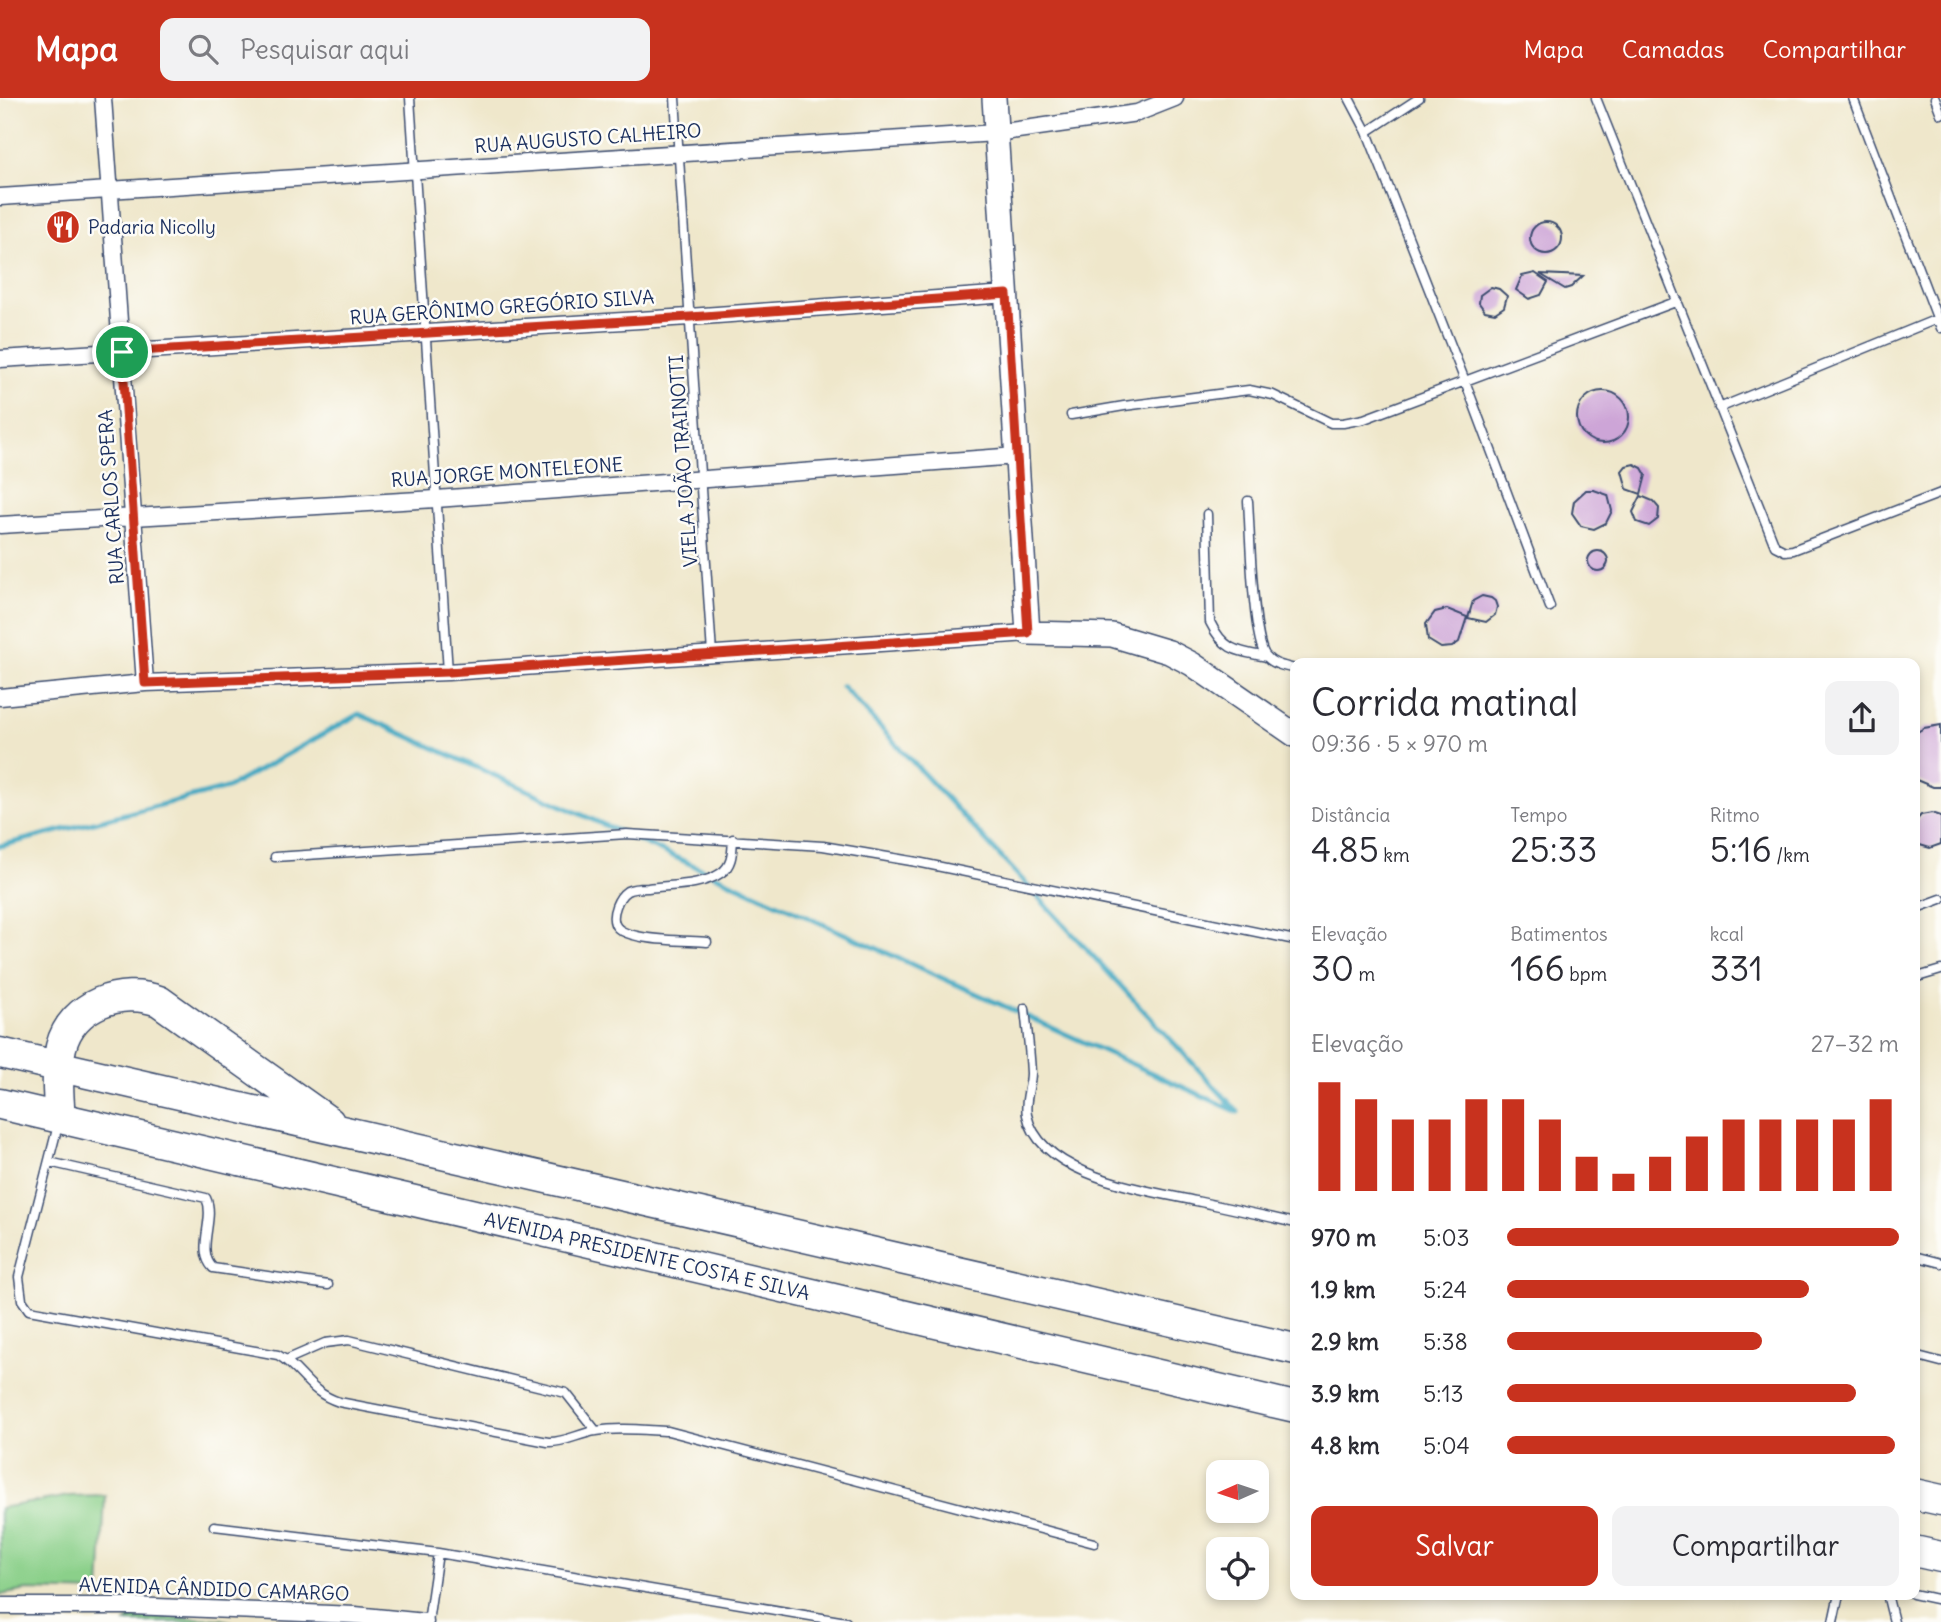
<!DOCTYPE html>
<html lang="pt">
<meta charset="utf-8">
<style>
:root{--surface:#fff;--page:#f2f2f3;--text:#2b2b33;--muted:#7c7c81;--accent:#c8321e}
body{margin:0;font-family:Delius,sans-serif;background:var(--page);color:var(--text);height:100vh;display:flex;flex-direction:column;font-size:26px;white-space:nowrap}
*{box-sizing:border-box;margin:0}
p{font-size:23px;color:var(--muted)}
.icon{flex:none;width:38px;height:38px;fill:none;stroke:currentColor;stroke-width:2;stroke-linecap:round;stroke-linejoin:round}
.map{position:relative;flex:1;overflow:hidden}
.side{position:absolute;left:1290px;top:560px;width:630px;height:942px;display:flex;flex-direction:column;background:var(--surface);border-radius:14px;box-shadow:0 4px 10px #0003}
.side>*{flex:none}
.needle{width:46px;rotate:267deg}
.tools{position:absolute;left:1206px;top:1362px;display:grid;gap:14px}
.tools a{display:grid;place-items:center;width:63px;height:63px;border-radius:14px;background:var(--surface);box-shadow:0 4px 10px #0003;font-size:35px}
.pin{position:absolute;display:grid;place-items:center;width:60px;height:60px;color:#fff;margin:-30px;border:4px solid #fff;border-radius:50%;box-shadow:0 2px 7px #0007}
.round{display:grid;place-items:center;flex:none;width:74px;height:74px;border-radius:14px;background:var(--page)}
.overview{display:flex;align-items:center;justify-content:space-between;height:119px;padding:0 21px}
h1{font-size:38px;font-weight:600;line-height:52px}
.stats{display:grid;grid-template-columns:repeat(3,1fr);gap:10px;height:119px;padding:7px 21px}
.stats div{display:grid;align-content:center}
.stats b{font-size:35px;font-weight:600}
.stats small{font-size:19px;font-weight:400}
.stats p{font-size:19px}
.chart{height:196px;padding:14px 21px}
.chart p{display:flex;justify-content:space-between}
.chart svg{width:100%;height:126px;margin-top:7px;stroke:var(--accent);stroke-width:6}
.action{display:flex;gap:14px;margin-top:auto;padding:14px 21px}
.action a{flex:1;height:80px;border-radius:14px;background:var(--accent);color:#fff;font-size:28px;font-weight:600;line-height:80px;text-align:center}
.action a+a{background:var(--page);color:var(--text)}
ul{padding:0 21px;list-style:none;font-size:23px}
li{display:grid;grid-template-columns:112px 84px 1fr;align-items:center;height:52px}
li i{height:18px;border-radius:9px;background:var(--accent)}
header{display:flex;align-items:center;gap:42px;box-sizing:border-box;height:98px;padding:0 35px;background:var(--accent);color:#fff}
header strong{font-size:33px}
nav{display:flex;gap:38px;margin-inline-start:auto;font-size:24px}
.search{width:490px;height:63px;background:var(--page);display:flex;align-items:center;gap:18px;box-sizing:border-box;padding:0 24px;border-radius:14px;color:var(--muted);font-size:26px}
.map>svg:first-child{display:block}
.green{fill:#8bd08a;stroke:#538074;stroke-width:2}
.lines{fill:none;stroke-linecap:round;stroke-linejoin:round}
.stream{stroke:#42a9c2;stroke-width:5}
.building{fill:#cda5d7}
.lane-casing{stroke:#3b4b6e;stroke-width:11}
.street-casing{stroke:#3b4b6e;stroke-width:19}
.secondary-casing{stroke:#3b4b6e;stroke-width:26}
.highway-casing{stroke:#3b4b6e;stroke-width:33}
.lane{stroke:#fff;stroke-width:8}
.street{stroke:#fff;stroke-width:16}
.secondary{stroke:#fff;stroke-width:23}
.highway{stroke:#fff;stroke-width:30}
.route-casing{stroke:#fff;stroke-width:14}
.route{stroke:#c8321e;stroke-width:9}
.labels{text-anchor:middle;stroke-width:5;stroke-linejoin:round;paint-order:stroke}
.street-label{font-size:19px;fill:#1b2f5e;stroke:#fdfcf7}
.poi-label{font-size:19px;fill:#1b2f5e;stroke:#fdfcf7;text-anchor:start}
</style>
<header>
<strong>Mapa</strong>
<div class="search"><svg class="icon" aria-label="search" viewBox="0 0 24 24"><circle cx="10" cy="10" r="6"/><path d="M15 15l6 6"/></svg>Pesquisar aqui</div>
<nav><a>Mapa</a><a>Camadas</a><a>Compartilhar</a></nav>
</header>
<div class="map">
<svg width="1941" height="1524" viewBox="0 0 1941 1524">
<rect width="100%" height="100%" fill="#fdfcf7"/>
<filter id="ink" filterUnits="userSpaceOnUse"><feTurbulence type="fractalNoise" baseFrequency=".0143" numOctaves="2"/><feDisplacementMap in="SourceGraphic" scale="14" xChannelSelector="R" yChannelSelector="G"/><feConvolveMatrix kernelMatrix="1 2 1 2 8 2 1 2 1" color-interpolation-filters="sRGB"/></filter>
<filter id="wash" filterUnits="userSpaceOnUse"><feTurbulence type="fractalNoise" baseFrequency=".00686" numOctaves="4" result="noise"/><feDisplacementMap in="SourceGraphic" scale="28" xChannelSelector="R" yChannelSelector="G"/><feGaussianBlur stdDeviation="1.57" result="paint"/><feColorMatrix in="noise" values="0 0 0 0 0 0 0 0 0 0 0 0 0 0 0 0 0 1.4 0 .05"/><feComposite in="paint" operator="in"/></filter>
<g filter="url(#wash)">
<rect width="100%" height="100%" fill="#efe7cb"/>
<path class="green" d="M105,1397L100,1494L27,1492L0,1497V1410L69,1398Z
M138,1518L221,1521L232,1524H126L131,1519Z"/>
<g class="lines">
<path class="stream" d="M0,748L227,690L359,616L1238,1014L842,588"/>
</g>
<g id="blocks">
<path class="building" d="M1530 140a16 16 0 1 1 32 0a16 16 0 1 1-32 0Z
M1535,175L1548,184L1541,197L1529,201L1516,192L1522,178Z
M1540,176L1583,178L1571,189L1565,191Z
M1491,189L1499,191L1507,198L1504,209L1495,215L1485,213L1479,205L1480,197Z
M1577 319a26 26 0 1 1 52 0a26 26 0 1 1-52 0Z
M1634,366L1642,370L1646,377L1641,396L1627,391L1622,373L1626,368Z
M1586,392H1594L1608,397L1612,413L1606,425L1594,431L1581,428L1572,415L1574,403Z
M1641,398L1653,403L1659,410L1658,421L1649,428L1637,424L1633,414Z
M1588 463a10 10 0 1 1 20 0a10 10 0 1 1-20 0Z
M1482,498L1491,500L1495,503L1497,509L1495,517L1486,524L1468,520L1473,503Z
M1447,511L1467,519L1459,544L1452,549L1441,550L1428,542L1426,526L1435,514Z
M1941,627V689H1933L1914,681V636L1924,630Z
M1932,715L1941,718V746L1930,750L1920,747L1915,742L1914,725L1921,717Z"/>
</g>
</g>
<g filter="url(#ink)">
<use href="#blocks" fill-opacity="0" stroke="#3b4b6e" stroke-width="2"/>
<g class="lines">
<g class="lane-casing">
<path id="lane" d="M410,0L448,574
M675,0L712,556
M1349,0L1367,34L1465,283L1550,509
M1596,0L1775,448L1785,453L1793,452L1941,395
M1853,0L1941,230
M1935,0L1941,16
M1367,34L1419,0
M1719,310L1937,221
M1071,317L1124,308L1249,292L1273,297L1331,325H1343L1364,321L1678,203
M1248,403C1250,430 1252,542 1266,558C1273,567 1285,568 1295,571
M1207,416L1210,524C1224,553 1237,553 1267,559
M275,759L627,736L823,748L917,764L1295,842
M1914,811L1941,801
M707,844C688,842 622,844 615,826C611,816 618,799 627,793C633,790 642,790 648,790C671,787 702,788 721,775C733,767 732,753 733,741
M1914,880L1941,872
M1025,910C1027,932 1030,953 1031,975C1031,989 1024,1003 1027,1017C1040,1078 1146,1092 1196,1103C1229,1110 1262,1117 1295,1125
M58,1027L19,1179L22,1202L29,1212L278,1257C302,1271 308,1294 339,1304L548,1344C564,1345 580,1335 596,1333C619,1329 644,1332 668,1333L1094,1445
M49,1064L206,1100C216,1121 195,1152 213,1170L328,1187
M1914,1158L1941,1165
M1914,1257L1941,1264
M286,1262L325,1245L349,1242L566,1295L596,1333
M214,1428L438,1455L846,1524
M1887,1496L1894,1524
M1913,1496L1941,1502
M428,1524L438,1455
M1833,1524L1839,1496"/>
</g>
<g class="street-casing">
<path id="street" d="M103,0L145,585
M0,99L996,35L1137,15L1175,0
M0,261L689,219L1007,196
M0,427L436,401L1017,358
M0,599L145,585L448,574L1028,535
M0,1508H131L355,1517L425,1524"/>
</g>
<g class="secondary-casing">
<path id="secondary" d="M994,0L1028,535L1112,537L1169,554L1192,566L1295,637"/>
</g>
<g class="highway-casing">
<path id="highway" d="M0,955L1295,1251
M0,1006L1295,1309
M60,1020C58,998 56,971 61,949C72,906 121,889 159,903L329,1024
M1914,1396L1941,1402
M1914,1453L1941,1459"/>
</g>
<use href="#lane" class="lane"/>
<use href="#street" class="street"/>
<use href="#secondary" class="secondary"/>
<use href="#highway" class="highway"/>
</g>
</g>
<g class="lines" filter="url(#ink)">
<g class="route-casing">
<path id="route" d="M1007,196L1028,535L448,574L145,585L122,254L690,219Z"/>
</g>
<use href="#route" class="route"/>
</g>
<defs>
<g id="restaurant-disc" transform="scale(1.75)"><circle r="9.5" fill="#c8321e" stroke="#fdfcf7"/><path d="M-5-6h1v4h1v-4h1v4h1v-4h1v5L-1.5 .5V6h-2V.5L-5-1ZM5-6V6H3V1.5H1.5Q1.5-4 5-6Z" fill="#fff"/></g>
</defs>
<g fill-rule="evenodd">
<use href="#restaurant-disc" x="63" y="129"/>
</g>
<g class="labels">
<g class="street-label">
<text transform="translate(588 40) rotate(-4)" y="7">RUA AUGUSTO CALHEIRO</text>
<text transform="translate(502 209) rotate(-4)" y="7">RUA GERÔNIMO GREGÓRIO SILVA</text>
<text transform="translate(683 363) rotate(-94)" y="7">VIELA JOÃO TRAINOTTI</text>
<text transform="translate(507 374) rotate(-4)" y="7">RUA JORGE MONTELEONE</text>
<text transform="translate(111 399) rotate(-94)" y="7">RUA CARLOS SPERA</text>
<text transform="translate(647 1158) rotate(13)" y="7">AVENIDA PRESIDENTE COSTA E SILVA</text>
<text transform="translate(214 1491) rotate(2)" y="7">AVENIDA CÂNDIDO CAMARGO</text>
</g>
<g class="poi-label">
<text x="88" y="136">Padaria Nicolly</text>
</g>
</g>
</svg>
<div class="tools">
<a><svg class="needle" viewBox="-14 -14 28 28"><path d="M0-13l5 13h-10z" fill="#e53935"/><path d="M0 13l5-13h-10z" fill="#7c7c81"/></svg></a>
<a><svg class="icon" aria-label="locate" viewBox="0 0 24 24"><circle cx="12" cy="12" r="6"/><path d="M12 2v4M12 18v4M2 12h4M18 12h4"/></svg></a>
</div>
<div class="pin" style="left:122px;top:254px;background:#1e9e55"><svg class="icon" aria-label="arrive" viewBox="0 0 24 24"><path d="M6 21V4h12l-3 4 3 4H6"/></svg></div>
<section class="side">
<div class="overview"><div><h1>Corrida matinal</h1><p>09:36 · 5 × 970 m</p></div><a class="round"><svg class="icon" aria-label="share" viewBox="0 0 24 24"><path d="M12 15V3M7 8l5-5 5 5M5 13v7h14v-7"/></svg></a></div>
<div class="stats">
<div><p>Distância</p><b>4.85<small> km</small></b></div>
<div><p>Tempo</p><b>25:33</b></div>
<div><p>Ritmo</p><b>5:16<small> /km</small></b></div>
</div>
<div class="stats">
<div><p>Elevação</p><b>30<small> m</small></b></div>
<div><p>Batimentos</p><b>166<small> bpm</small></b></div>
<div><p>kcal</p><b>331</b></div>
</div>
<div class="chart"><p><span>Elevação</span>27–32 m</p>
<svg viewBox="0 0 160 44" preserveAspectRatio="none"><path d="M5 44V6M15 44V12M25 44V19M35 44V19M45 44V12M55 44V12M65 44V19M75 44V32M85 44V38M95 44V32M105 44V25M115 44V19M125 44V19M135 44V19M145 44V19M155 44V12"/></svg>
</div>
<ul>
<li><b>970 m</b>5:03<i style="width:100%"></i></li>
<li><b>1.9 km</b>5:24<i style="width:77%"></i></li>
<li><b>2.9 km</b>5:38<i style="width:65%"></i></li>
<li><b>3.9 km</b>5:13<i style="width:89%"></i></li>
<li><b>4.8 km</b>5:04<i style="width:99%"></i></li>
</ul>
<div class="action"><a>Salvar</a><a>Compartilhar</a></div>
</section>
</div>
